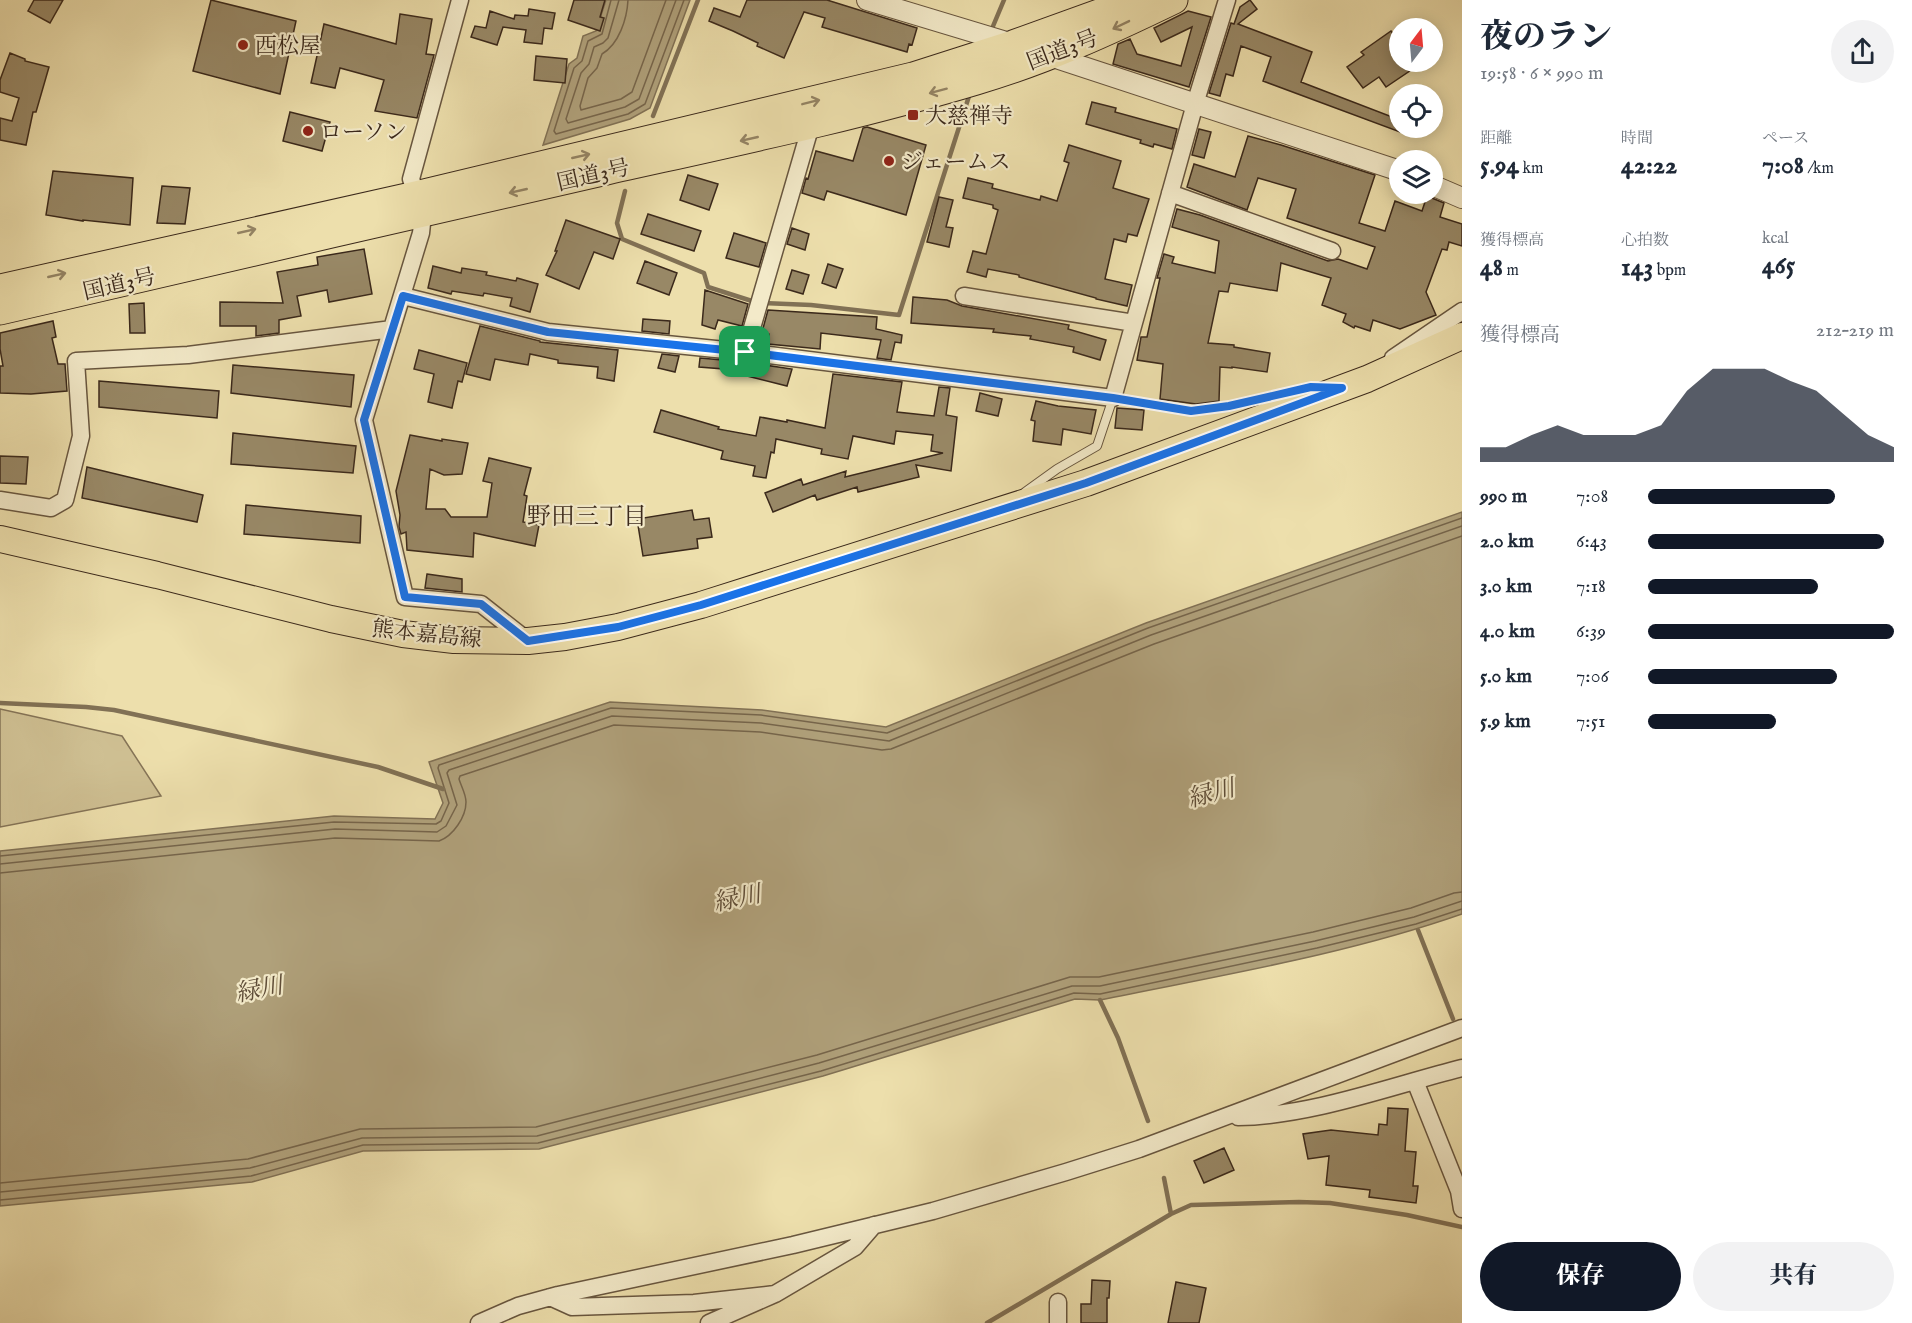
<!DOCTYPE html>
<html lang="ja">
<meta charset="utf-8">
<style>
:root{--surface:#fff;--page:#f2f2f3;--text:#1f2937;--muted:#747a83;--accent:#111827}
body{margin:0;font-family:"IM FELL English","Noto Serif JP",serif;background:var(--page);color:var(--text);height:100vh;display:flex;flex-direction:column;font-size:22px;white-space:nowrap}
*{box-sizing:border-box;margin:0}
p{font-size:20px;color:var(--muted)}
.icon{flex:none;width:33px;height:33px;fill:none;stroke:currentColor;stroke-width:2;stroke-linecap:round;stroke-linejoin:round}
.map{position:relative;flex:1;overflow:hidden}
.sheet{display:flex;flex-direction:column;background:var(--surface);width:450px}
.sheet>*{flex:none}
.needle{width:39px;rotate:16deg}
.fabs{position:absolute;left:1389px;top:18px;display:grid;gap:12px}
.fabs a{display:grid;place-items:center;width:54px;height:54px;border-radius:50%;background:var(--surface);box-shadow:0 3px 15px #0003;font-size:30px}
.pin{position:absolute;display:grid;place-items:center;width:51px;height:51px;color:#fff;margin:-26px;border-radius:12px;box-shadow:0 3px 9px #0006}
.round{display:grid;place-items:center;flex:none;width:63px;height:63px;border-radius:32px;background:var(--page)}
.overview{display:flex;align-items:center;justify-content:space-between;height:102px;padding:0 18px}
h1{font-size:33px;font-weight:800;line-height:45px}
.stats{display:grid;grid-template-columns:repeat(3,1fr);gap:9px;height:102px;padding:6px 18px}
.stats div{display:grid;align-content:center}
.stats b{font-size:26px;font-weight:800}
.stats small{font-size:16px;font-weight:400}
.stats p{font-size:16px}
.chart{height:168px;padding:12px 18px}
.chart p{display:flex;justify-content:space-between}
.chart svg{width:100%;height:108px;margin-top:6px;fill:var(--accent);opacity:.7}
.cta{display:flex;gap:12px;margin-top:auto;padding:12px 18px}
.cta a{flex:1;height:69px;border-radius:36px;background:var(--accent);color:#fff;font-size:24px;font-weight:800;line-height:69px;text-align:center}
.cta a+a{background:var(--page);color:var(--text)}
ul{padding:0 18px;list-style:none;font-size:20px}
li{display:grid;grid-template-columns:96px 72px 1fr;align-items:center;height:45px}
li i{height:15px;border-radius:8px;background:var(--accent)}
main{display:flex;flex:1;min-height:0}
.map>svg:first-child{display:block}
.green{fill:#cfc093;stroke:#857457;stroke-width:1.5}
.water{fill:#b0a17b;stroke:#817155;stroke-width:1.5}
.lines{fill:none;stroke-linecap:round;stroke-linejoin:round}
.shore{stroke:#76654b;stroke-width:1.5}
.stream{stroke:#817155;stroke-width:4.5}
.building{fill:#988866;stroke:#3b291b;stroke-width:1.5}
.service-casing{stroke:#68563f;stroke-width:10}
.minor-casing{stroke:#68563f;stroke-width:19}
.tertiary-casing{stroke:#68563f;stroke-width:22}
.primary-casing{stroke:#3b291b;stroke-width:28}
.trunk-casing{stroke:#3b291b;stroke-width:29}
.service{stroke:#f3eac9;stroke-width:8}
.minor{stroke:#f3eac9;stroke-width:16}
.tertiary{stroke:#f3eac9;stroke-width:20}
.primary{stroke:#eddfac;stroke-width:26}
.trunk{stroke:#eddfac;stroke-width:27}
.oneway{stroke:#948464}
.route-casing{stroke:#fff;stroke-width:12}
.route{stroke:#1a73e8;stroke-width:8}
.poi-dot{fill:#8f2418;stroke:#f3eac9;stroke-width:2}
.labels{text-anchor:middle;stroke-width:4.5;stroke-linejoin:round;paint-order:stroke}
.poi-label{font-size:22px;fill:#3b291b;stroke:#f3eac9;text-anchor:start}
.street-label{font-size:22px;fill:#3b291b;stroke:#f3eac9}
.neighbourhood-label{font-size:24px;fill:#3b291b;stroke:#f3eac9}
.water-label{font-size:24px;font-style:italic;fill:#5e4d38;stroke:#f3eac9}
</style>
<main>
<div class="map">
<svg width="1462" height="1323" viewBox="0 0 1462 1323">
<rect width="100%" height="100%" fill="#eddfac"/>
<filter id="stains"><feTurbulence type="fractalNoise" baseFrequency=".00333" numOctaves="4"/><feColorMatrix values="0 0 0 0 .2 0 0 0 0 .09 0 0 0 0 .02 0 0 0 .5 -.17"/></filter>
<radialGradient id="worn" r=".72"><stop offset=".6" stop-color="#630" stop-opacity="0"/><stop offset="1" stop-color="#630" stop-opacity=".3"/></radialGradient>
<path class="green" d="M0,709L122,736L161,796L0,827Z"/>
<path class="water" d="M606,0H690L650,108L630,119L543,145L569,64L577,58L583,36L596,31Z
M1462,512V914C1345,955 1221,975 1100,1000L1075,999L823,1076L539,1149L363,1151L252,1182L0,1206V851L334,816L435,819L443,803L429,762L610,702L762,710L886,727L1146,623Z"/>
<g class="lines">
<path class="shore" d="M611,0L602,34L588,41L582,61L574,68L554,131L556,134L628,114L645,104L684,0
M619,0L608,38L603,43L594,47L589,64L581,73L566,119L568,123L625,107L639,99L676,0
M628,0C627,19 619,44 602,54L597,68L588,78L580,106L581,110L621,99L632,92L666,0
M0,856L334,822L436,824L441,821L449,803L438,768L439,765L611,708L761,715L887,733L1148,628L1462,518
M0,864L335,829L437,832L446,826L457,805L447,773L449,770L612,716L761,723L889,741L1151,635L1462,526
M0,873L335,838L439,841C453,836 466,817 466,802C466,794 461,786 459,779L460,776L614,725L760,732L882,750L891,749L1154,644L1462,536
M0,1183L248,1159L360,1129L536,1127L817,1055L1070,977H1099L1313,932L1411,908L1454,893L1462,892
M0,1192L250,1168L362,1138L537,1136L819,1063L1072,986H1100L1315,941L1414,917L1462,901
M0,1200L251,1176L363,1145L538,1143L821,1071L1074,993L1100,994L1317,948L1416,924L1462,909"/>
<path class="stream" d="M991,31L1004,0
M653,116L698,0
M625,191L617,223L622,239L704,273L708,287L755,302
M763,303L811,305L899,315L970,93
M0,703L86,707L114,710L378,767L443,789
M1418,930L1453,1019
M1100,1000L1118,1038L1148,1121
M1171,1214L1191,1205L1299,1202L1330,1203L1407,1215L1462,1227
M987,1323L1171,1214L1164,1178"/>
</g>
<path class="building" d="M34,0H63L50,23L28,11Z
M211,0L296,21L280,94L193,71Z
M574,0H605L600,17L604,18L600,31L568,20Z
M747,0H827L917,28L912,45L909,44L907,52L822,27L825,18L804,12L784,58L757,46L758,43L733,31L709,21L714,8L740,17Z
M1250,0L1257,9L1238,24L1312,52L1301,82L1400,120V132L1263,81L1271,57L1241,46L1233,76L1226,74L1220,96L1209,93L1231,23L1234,24L1240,7Z
M529,9L555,13L552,29L544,28L542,44L524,42L526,30L503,27L497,45L471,37L475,26L486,28L490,11L514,19L515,15L528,16Z
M1188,11L1211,17L1189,87L1113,64L1118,44L1130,39L1137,54L1181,66L1192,27L1161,42L1154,28Z
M400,14L432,19L426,54L434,55L417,118L375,111L384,80L340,68L335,88L311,83L324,24L396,44Z
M1391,31L1400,43V62H1423L1386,87L1379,77L1363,88L1347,67L1364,55L1361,52Z
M10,53L25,59V61L49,67L36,112H33L26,145L0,140V118L12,121L19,98L0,92V80Z
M536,56L567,59L565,83L534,80Z
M1092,102L1116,108L1115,112L1177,129L1172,149L1154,144L1153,147L1140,143L1141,140L1086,124Z
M290,112L330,122L322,151L283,141Z
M867,127L926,145L906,215L827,191L824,200L802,193L806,178L808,179L816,151L853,161L863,128Z
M1199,129L1211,132L1204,158L1192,155Z
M1248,136L1281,145L1375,175L1359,223L1385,231L1395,201L1422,211L1427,196L1444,203L1440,217L1462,224V246L1449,242L1447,250L1442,249L1426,292L1436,315L1400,329L1373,320L1370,331L1355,326L1354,328L1343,322L1346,314L1322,305L1331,278L1281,263L1277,291L1230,283L1228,292L1219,291L1208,343L1234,345V347L1270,353L1267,372L1232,367V368L1220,367L1219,401L1196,404L1160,399L1163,364L1137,360L1141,337H1147L1160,278H1157L1164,254L1174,257L1172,263L1215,273L1219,241L1172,227L1177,209L1200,215L1328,261L1338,259L1367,269L1375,247L1287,218L1296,189L1258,178L1247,210L1187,187L1194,164L1235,177Z
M1069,145L1121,161L1113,188L1149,199L1137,236L1128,234L1126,242L1114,239L1105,279L1132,285L1127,306L1096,299V298L1019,277V275L988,269L986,277L967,272L973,251L986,254L998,210L993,208V205L963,198L968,178L993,184L992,188L1040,200L1041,196L1057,201L1069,163L1064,161Z
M53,171L133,178L130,225L83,220V221L46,215Z
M688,175L718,184L709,210L680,200Z
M162,186L190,188L185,224L157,223Z
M939,197L953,200L946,227L953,228L949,247L927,242Z
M648,214L701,231L694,251L641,234Z
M566,220L620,239L613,259L594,252L579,289L546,275L557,251H555Z
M792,228L809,234L805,250L787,244Z
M734,233L766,243L759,267L726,258Z
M364,249L372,294L329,302L327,290L297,296L301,316L279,320V333L256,336V326H220V302L283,303L277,272L318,265L317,257Z
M645,261L677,273L669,295L637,283Z
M828,264L843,269L836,288L822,283Z
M433,266L461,273L462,268L487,272L486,275L516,281L517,278L538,284L530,312L510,306L512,298L484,293L483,296L452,291L451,294L428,288Z
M792,270L809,275L803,294L786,289Z
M705,290L748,304L742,326L718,320L715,329L702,325Z
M913,297L947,300L962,306L1069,325L1068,329L1106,340L1100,360L1073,352L1074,347L1030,339L1031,336L993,332L994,329L911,323Z
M144,303L145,333H130L129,304Z
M768,310L877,317L876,329L902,335L901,343L895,342L891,360L877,358L881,340L821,333L820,349L768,344L769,334L762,332Z
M643,319L670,321L669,334L642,331Z
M53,321L56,337L52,338L58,364H65L67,391L31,394L0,393V366H3L0,349V333Z
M480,326L540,341V342L618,350L614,381L597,378L598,367L558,363V360L530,354L528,365L495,359L490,380L466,374Z
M419,350L467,363L462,382L458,381L452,408L428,402L434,374L414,369Z
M662,354L679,356L675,372L658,368Z
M700,358L744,362L792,369L787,386L747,376L749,371L699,367Z
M233,365L354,375L351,407L231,393Z
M833,374L902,382L897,412L934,416L939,387L950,388L946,415L957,417L951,471L916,465L919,477L858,492L857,487L817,500L815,495L773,512L765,493L801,479L803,485L846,471L845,477L943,453L931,451L933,435L896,431L894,444L853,436L848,459L821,454L822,449L776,439L774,453L771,452L766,478L753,476L755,466L721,459L723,451L654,432L661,410L719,427L718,429L756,436L760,417L787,422V420L825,428Z
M99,381L219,391L217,418L99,407Z
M980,393L1002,399L998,416L976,411Z
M1036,401L1058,406L1096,410L1091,434L1063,429L1061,445L1033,441L1035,421L1031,420Z
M1117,408L1144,410L1142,430L1115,428Z
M233,433L356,446L353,473L231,464Z
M410,435L442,441V439L468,443L462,474L444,475L430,469L426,509H445L451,517H487L492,483L483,481L489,458L531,468L524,495L527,496L523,522L539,525L535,546L474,533L473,557L407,550L406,532L401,534L399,527L400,515L396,491Z
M0,456L28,457L26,484L0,483Z
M87,467L203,495L197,522L82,498Z
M246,505L361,516L360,543L244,534Z
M692,510L694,520L709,518L712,537L697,539L698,548L643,556L637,519Z
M427,574L462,579V592L425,588Z
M1388,1108L1408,1109L1405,1151L1416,1152L1413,1186H1418L1416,1203L1369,1197L1370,1190L1326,1185L1329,1156L1308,1159L1303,1134L1331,1130L1378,1135L1379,1124L1387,1125Z
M1224,1148L1234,1170L1204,1183L1194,1161Z
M1092,1280L1110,1281L1109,1298H1107V1323H1081V1304H1091Z
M1176,1282L1206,1288L1199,1323H1168Z"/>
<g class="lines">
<g class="service-casing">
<path id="service" d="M1025,492L1057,469L1097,446L1113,398L1191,411L1229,406L1311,387"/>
</g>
<g class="minor-casing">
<path id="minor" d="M460,0L411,179L423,214L421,233L364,420L405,597L481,604L528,641
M1170,193L1332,251
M403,296L548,332L745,352L1113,398L1195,104L1227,0
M964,296L1134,323
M745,352L811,125
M1393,358L1462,311
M0,500L51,508L65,500L81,436L76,361L188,355L392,329
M1415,1081L1459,1191L1462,1209
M1238,1117C1311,1116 1391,1086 1462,1068
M550,1297L572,1307L694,1303L775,1294
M1058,1302V1323
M479,1323L518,1306L558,1295L793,1245L933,1211L1066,1172L1139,1149L1462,1028
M709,1323L775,1294L855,1247L874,1225"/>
</g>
<g class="tertiary-casing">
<path id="tertiary" d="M867,0L1013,44
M1044,54L1400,171
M1432,185L1462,198"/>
</g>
<g class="primary-casing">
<path id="primary" d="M0,539L157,575L331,619L403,634L454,640L528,641L565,637L618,627L701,605L1086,483L1367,379L1462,336"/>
</g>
<g class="trunk-casing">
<path id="trunk" d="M0,288L416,195L913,76L1013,44L1121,5L1130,0
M0,311C201,264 401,218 602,172C727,144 853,118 976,81C1045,61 1110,31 1174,0"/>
</g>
<use href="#service" class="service"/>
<use href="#minor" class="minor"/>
<use href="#tertiary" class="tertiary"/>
<use href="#primary" class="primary"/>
<use href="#trunk" class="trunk"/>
</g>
<defs><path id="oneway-shaft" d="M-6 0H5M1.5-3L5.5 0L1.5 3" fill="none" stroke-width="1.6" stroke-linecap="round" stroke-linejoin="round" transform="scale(1.5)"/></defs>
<g class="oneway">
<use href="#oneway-shaft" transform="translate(1121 25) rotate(154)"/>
<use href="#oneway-shaft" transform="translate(938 91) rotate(165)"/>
<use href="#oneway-shaft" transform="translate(811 102) rotate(-14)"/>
<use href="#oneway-shaft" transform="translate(749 139) rotate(167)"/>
<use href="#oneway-shaft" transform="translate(581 156) rotate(-13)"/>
<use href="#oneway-shaft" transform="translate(518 191) rotate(167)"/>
<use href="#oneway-shaft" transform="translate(247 231) rotate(-13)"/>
<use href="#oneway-shaft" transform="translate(57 275) rotate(-13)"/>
</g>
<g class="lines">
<g class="route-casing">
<path id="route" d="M403,296L548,332L745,352L1113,398L1191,411L1229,406L1311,387L1342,388L1086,483L701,605L618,627L528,641L481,604L405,597L364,420Z"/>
</g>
<use href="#route" class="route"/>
</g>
<g class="poi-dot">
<circle cx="243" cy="45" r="6"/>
<rect x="907" y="109" width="12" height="12" rx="3"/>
<circle cx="308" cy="131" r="6"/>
<circle cx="889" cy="161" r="6"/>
</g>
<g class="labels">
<g class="poi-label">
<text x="255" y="53">西松屋</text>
<text x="925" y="123">大慈禅寺</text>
<text x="320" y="139">ローソン</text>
<text x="901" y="169">ジェームス</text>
</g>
<g class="street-label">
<text transform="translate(1062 49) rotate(-21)" y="8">国道3号</text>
<text transform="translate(593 174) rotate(-13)" y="8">国道3号</text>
<text transform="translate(119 283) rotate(-13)" y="8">国道3号</text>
<text transform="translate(427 633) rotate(6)" y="8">熊本嘉島線</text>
</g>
<g class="neighbourhood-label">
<text x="587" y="524">野田三丁目</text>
</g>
<g class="water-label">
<text transform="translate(1211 793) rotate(-15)" y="8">緑川</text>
<text transform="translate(737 898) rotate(-12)" y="8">緑川</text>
<text transform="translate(259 989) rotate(-11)" y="8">緑川</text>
</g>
</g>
<rect width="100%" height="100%" filter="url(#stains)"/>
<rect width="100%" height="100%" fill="url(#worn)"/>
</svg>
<div class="fabs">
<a><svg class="needle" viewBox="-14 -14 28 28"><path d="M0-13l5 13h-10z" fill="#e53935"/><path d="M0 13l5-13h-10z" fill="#747a83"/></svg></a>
<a><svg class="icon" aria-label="locate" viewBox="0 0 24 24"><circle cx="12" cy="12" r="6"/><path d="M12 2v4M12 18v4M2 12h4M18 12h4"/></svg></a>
<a><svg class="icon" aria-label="layers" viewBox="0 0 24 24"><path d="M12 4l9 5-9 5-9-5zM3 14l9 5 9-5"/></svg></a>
</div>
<div class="pin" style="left:745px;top:352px;background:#1e9e55"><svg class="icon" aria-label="arrive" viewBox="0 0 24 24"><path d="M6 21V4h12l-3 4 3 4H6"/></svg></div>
</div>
<section class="sheet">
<div class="overview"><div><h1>夜のラン</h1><p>19:58 · 6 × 990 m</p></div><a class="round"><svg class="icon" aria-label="share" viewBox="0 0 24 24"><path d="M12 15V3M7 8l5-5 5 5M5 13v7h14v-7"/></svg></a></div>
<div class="stats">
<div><p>距離</p><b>5.94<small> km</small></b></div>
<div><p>時間</p><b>42:22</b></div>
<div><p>ペース</p><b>7:08<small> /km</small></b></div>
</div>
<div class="stats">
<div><p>獲得標高</p><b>48<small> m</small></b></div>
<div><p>心拍数</p><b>143<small> bpm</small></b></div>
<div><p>kcal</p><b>465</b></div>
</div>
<div class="chart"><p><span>獲得標高</span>212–219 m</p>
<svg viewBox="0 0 160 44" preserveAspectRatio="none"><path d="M0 44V38L10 38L20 33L30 29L40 33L50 33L60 33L70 29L80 15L90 6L100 6L110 6L120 11L130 15L140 24L150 33L160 38V44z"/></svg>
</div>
<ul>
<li><b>990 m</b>7:08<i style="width:76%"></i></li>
<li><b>2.0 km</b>6:43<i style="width:96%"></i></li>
<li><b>3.0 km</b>7:18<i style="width:69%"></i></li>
<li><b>4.0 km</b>6:39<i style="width:100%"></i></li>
<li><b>5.0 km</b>7:06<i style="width:77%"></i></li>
<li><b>5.9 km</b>7:51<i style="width:52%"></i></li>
</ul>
<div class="cta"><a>保存</a><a>共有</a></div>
</section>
</main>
